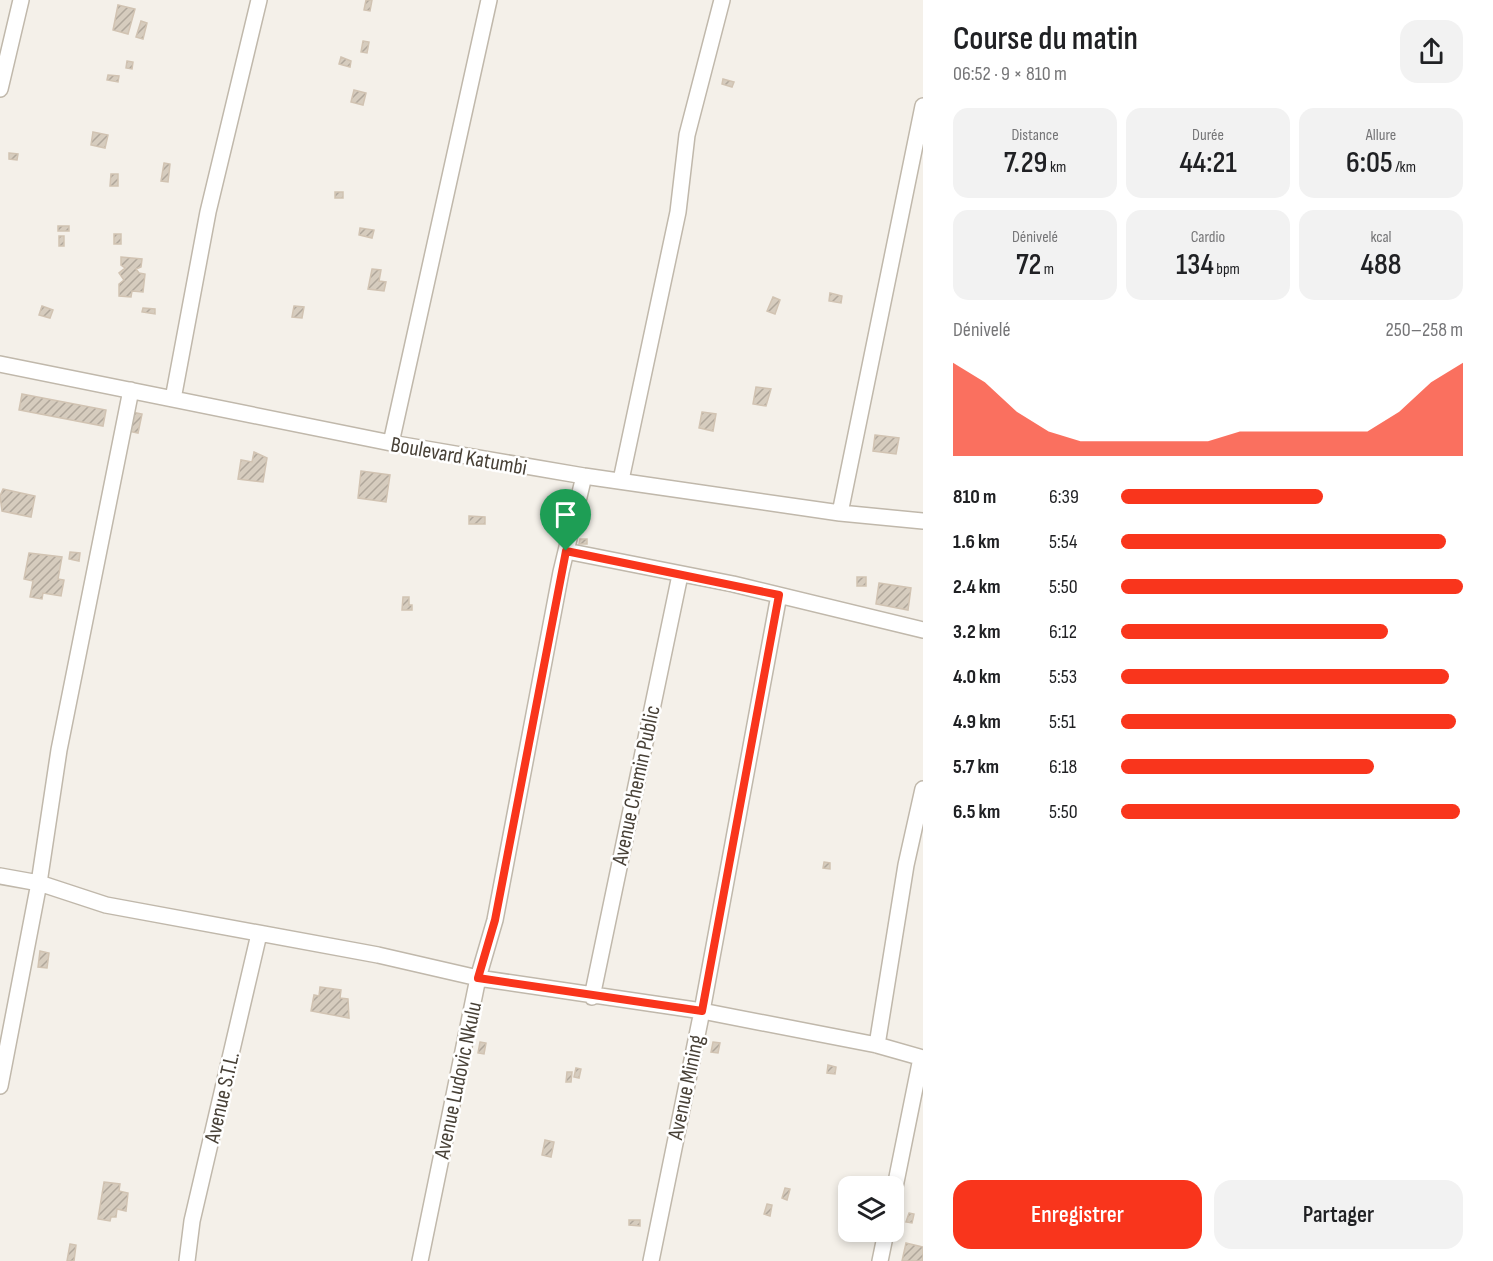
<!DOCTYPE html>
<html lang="fr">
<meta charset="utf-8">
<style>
:root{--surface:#fff;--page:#f2f2f2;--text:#202124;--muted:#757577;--accent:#f9351c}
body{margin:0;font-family:"Sofia Sans Condensed",sans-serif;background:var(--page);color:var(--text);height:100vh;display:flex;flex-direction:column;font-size:22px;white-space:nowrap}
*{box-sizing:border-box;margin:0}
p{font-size:20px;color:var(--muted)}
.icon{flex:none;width:33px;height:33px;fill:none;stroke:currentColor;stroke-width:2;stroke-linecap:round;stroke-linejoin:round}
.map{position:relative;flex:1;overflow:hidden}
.sheet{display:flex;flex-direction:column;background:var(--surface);width:570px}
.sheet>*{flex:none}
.controls{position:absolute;left:838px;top:1176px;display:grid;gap:12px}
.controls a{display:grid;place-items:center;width:66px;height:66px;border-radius:12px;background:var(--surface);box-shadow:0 3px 9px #0003;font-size:30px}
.pin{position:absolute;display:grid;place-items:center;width:51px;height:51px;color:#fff;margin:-62px -26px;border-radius:50% 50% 50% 0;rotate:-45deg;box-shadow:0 0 6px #0007}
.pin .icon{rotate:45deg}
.round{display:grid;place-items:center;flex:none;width:63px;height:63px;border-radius:18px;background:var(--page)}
.head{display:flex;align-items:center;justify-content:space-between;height:102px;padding:0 30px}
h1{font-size:33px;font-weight:600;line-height:45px}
.figures{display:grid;grid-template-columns:repeat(3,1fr);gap:9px;height:102px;padding:6px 30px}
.figures div{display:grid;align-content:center;border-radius:15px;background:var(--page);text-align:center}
.figures b{font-size:30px;font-weight:600}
.figures small{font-size:16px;font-weight:400}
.figures p{font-size:16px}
.chart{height:168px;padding:12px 30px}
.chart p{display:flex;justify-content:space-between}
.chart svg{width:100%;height:108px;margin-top:6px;fill:var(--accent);opacity:.7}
.button{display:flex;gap:12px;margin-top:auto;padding:12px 30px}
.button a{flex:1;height:69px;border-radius:18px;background:var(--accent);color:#fff;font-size:24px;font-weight:600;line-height:69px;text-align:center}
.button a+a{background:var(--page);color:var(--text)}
ul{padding:0 30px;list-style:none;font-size:20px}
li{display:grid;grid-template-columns:96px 72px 1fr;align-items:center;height:45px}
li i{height:15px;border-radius:8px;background:var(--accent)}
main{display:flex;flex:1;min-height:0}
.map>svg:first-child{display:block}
.building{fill:url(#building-hatch);stroke:#d1c3b2;stroke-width:1.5}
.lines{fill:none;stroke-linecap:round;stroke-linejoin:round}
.minor-casing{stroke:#c0b8ab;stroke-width:18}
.minor{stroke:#fff;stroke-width:15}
.route-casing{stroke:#fff;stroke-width:12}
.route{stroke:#f9351c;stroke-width:8}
.labels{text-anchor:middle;stroke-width:5;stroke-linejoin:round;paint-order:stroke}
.street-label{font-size:22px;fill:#484137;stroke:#fff}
</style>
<main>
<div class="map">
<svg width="923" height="1261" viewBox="0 0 923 1261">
<defs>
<pattern id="building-hatch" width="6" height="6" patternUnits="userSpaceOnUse" patternTransform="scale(1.5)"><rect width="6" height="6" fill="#d6ccbe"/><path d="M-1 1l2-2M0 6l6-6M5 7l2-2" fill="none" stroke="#b0a79b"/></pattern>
</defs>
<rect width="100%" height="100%" fill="#f4f0e9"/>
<path class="building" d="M366,0H372L370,11L364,10Z
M118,5L135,9L128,34L113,30Z
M141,21L147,23L143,39L136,37Z
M363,41L369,42L367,53L361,52Z
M341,57L351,61L350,67L339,64Z
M127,61L133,62L132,69L126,68Z
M108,75L119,76L118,82L107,80Z
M723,79L734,82L732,87L722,84Z
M354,90L366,93L363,105L351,102Z
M93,132L108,135L105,148L91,145Z
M9,153L18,154L17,160L9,159Z
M164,163L170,164L168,182L161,181Z
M111,174H118V186H110Z
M335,192H343V198H335Z
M58,226H69V231H58Z
M360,228L374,230L372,238L359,235Z
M114,234H121V244H114Z
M59,236H64V246H59Z
M121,257L142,259L141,267L136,269L139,273L145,274L143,292L132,291L131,297L119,296V284L124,280L119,273L125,268L121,265Z
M372,269L381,270L379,281L386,282L384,291L368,289Z
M830,293L842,296L841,303L829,301Z
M773,297L780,300L775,314L767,311Z
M42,306L53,310L50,318L39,315Z
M294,306L304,307L302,318L292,317Z
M143,308L155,309V314L142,312Z
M756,387L771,389L766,406L753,404Z
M22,394L106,410L103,426L19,410Z
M132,412L142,414L138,433L128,431Z
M702,412L716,414L713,431L699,428Z
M875,435L899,438L896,454L873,451Z
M254,452L267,458L263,482L238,479L241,460L252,462Z
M361,471L390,475L386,502L358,498Z
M3,489L35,496L31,517L2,511L0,496Z
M469,516L485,517V524H469Z
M580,539H587V544H579Z
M70,552L80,553L79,561L69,559Z
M29,553L62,557L58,579L64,580L61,596L43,593L42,599L30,597L33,581L24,579Z
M857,577H866V586H857Z
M879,583L911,588L908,610L876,604Z
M403,597H409V605H412V610H402Z
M824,862L830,863V869L823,868Z
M40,951L49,953L47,968L38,967Z
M320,987L341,990L340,998L348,999L349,1018L311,1011L314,995L319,996Z
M480,1042L486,1043L484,1054L478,1053Z
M713,1042L720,1043L718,1053L711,1052Z
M828,1065L836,1067L835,1074L827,1073Z
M576,1068L581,1069L579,1078L574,1077Z
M567,1072H572L571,1082H566Z
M545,1140L554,1142L551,1157L542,1155Z
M104,1182L120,1184L119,1191L128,1193L126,1211L117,1209L116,1217H111L110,1221L98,1219Z
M785,1188L790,1189L787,1200L782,1198Z
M767,1204L772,1205L770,1216L764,1214Z
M909,1213L914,1214L912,1223L906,1222Z
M629,1220H640V1226L629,1225Z
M906,1243L923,1247V1261H902Z
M70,1244L76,1245L74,1261H67Z"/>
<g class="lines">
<g class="minor-casing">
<path id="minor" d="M0,89L21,0
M0,364L391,443L584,476L840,513L923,521
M173,399L208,212L259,0
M391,443L489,0
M621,480L678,212L687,135L722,0
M840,513L923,106
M566,551L733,584L923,630
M0,876L39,883L106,905L378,955L478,978L702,1011L877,1045L923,1058
M592,997L680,575
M877,1045L906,865L923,789
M0,1086L39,883L59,750L131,390
M894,1192L921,1058
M187,1261L192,1221L259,934
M420,1261L478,978L495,920L561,572L584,476
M651,1261L702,1011L779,595
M880,1261L886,1232"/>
</g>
<use href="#minor" class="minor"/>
</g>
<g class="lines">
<g class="route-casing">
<path id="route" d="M566,551L779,595L702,1011L478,978L495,920Z"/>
</g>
<use href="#route" class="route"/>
</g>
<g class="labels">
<g class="street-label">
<text transform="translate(459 455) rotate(10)" y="8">Boulevard Katumbi</text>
<text transform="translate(635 785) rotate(-78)" y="8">Avenue Chemin Public</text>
<text transform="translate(457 1080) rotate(-78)" y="8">Avenue Ludovic Nkulu</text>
<text transform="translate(685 1087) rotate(-78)" y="8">Avenue Mining</text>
<text transform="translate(221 1097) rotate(-77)" y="8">Avenue S.T.L.</text>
</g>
</g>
</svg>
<div class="controls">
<a><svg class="icon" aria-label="layers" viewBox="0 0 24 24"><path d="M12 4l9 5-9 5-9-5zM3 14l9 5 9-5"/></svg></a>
</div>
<div class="pin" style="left:566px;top:551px;background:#1e9e55"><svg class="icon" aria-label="arrive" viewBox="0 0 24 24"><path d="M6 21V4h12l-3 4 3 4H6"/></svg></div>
</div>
<section class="sheet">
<div class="head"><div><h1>Course du matin</h1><p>06:52 · 9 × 810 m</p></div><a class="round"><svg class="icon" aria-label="share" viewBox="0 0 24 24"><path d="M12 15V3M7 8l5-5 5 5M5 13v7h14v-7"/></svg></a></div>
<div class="figures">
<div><p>Distance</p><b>7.29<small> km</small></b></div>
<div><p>Durée</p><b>44:21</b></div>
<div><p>Allure</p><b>6:05<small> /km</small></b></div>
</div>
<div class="figures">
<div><p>Dénivelé</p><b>72<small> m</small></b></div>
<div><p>Cardio</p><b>134<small> bpm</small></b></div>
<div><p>kcal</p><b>488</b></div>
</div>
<div class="chart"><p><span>Dénivelé</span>250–258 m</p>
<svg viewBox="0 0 160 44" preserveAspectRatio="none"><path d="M0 44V6L10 14L20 26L30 34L40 38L50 38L60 38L70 38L80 38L90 34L100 34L110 34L120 34L130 34L140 26L150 14L160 6V44z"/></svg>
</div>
<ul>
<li><b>810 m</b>6:39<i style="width:59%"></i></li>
<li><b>1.6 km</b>5:54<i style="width:95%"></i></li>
<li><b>2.4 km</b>5:50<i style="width:100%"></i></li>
<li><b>3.2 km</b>6:12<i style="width:78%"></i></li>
<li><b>4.0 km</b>5:53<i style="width:96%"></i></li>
<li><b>4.9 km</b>5:51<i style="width:98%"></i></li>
<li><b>5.7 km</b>6:18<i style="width:74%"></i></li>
<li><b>6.5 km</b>5:50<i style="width:99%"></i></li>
</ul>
<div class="button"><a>Enregistrer</a><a>Partager</a></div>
</section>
</main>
